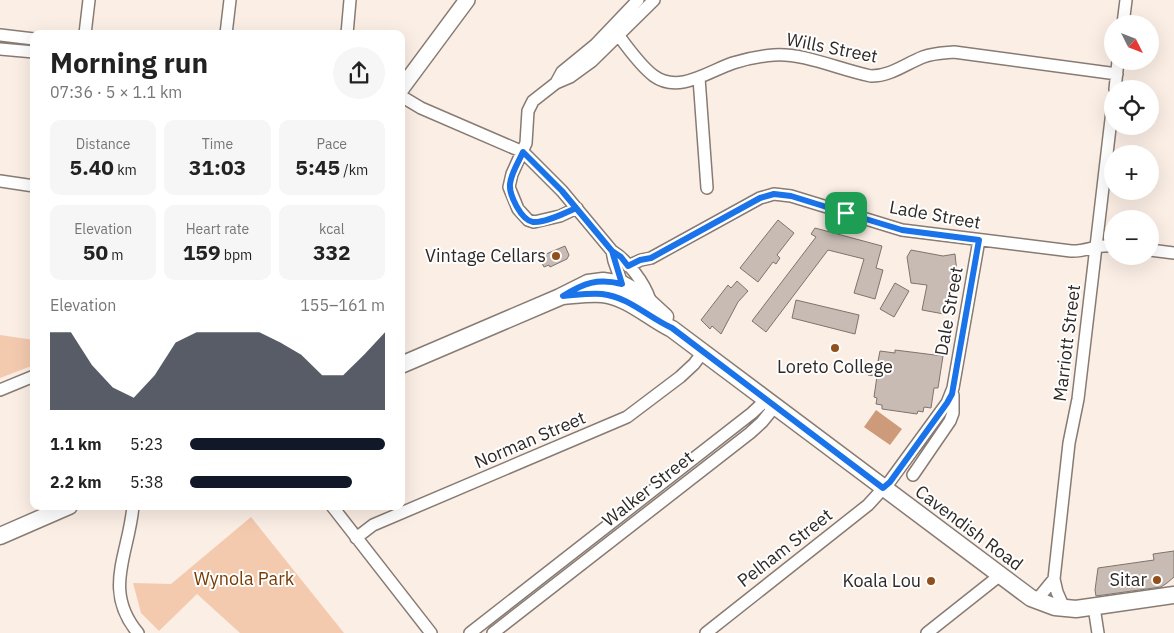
<!DOCTYPE html>
<meta charset="utf-8">
<style>
:root{--surface:#fff;--page:#f6f6f6;--text:#222;--muted:#767676;--accent:#111827}
body{margin:0;font-family:"IBM Plex Sans",sans-serif;background:var(--page);color:var(--text);height:100vh;display:flex;flex-direction:column;font-size:19px;white-space:nowrap}
*{box-sizing:border-box;margin:0}
p{font-size:16px;color:var(--muted)}
.icon{flex:none;width:28px;height:28px;fill:none;stroke:currentColor;stroke-width:2;stroke-linecap:round;stroke-linejoin:round}
.map{position:relative;flex:1;overflow:hidden}
.details{position:absolute;left:30px;top:30px;width:375px;height:480px;display:flex;flex-direction:column;background:var(--surface);border-radius:10px;box-shadow:0 5px 20px #0002}
.details>*{flex:none}
.needle{width:32px;rotate:132deg}
.fabs{position:absolute;left:1104px;top:15px;display:grid;gap:10px}
.fabs a{display:grid;place-items:center;width:55px;height:55px;border-radius:50%;background:var(--surface);box-shadow:0 5px 20px #0002;font-size:25px}
.pin{position:absolute;display:grid;place-items:center;width:42px;height:42px;color:#fff;margin:-21px;border-radius:10px;box-shadow:0 2px 8px #0006}
.round{display:grid;place-items:center;flex:none;width:52px;height:52px;border-radius:26px;background:var(--page)}
.headline{display:flex;align-items:center;justify-content:space-between;height:85px;padding:0 20px}
h1{font-size:28px;font-weight:700;line-height:38px}
.metrics{display:grid;grid-template-columns:repeat(3,1fr);gap:8px;height:85px;padding:5px 20px}
.metrics div{display:grid;align-content:center;border-radius:10px;background:var(--page);text-align:center}
.metrics b{font-size:21px;font-weight:700}
.metrics small{font-size:14px;font-weight:400}
.metrics p{font-size:14px}
.chart{height:140px;padding:10px 20px}
.chart p{display:flex;justify-content:space-between}
.chart svg{width:100%;height:90px;margin-top:5px;fill:var(--accent);opacity:.7}
ul{padding:0 20px;list-style:none;font-size:16px}
li{display:grid;grid-template-columns:80px 60px 1fr;align-items:center;height:38px}
li i{height:12px;border-radius:6px;background:var(--accent)}
.map>svg:first-child{display:block}
.green{fill:#f4caaf}
.water{fill:#cd9b7a}
.building{fill:#c7bbb3;stroke:#7f746c}
.lines{fill:none;stroke-linecap:round;stroke-linejoin:round}
.street-casing{stroke:#877b73;stroke-width:14}
.secondary-casing{stroke:#877b73;stroke-width:18}
.primary-casing{stroke:#877b73;stroke-width:19}
.street{stroke:#fff;stroke-width:11}
.secondary{stroke:#fff;stroke-width:15}
.primary{stroke:#fff;stroke-width:16}
.route-casing{stroke:#fff;stroke-width:10}
.route{stroke:#1a73e8;stroke-width:6}
.poi-dot{fill:#904f1b;stroke:#fefefe;stroke-width:2}
.labels{text-anchor:middle;stroke-width:4;stroke-linejoin:round;paint-order:stroke}
.street-label{font-size:18px;fill:#2e2926;stroke:#fefefe}
.poi-label{font-size:18px;fill:#2e2926;stroke:#fefefe;text-anchor:end}
.park-label{font-size:18px;fill:#783b00;stroke:#fefefe}
</style>
<div class="map">
<svg width="1174" height="633" viewBox="0 0 1174 633">
<rect width="100%" height="100%" fill="#fbeee5"/>
<path class="green" d="M0,335L34,340V365L0,378Z
M251,517L344,633H240L197,594L159,631L141,613L133,583L171,584Z"/>
<path class="water" d="M876,410L902,429L890,445L864,427Z"/>
<path class="building" d="M778,220L794,233L777,255L780,258L776,264L773,262L758,282L740,268Z
M815,228L882,246L876,268L883,270L875,299L854,293L864,259L828,250L766,332L752,321L816,237L811,234Z
M565,246L569,255L567,259L550,267L549,265L544,267L539,257Z
M911,250L943,256L955,254L958,282L950,287L944,314L922,310L927,285L911,283L907,257Z
M737,281L748,291L738,302L721,334L712,326L710,329L701,320L728,285L731,288Z
M895,283L909,291L894,317L880,309Z
M796,300L859,315L855,334L792,318Z
M895,350L943,356L938,388H934L931,408L924,407L923,412L918,411L917,414L882,409V405L876,404L877,398L874,397L877,376L868,375L870,365L877,366L880,351L895,353Z
M1174,551V577L1167,583L1161,587L1096,596L1095,590L1098,568L1154,560L1153,554Z"/>
<g class="lines">
<g class="street-casing">
<path id="street" d="M1123,24L1126,0
M85,34L89,0
M226,34L230,0
M347,34L350,0
M0,35L34,39
M619,36C627,47 643,68 654,76C679,94 709,71 733,63C746,59 760,56 774,55C805,53 840,70 871,76C891,76 905,64 923,57C933,53 943,53 954,52L1117,74
M0,49L34,52
M699,78L707,188
M556,83L562,72L595,45L638,0
M1115,89L1118,61
M401,96L421,108L523,152L562,191L612,251C628,261 644,282 650,300
M0,181L34,186
M577,208L560,216L534,222L528,220L518,209L509,187L512,174L526,143L528,111L533,101L556,83L570,77L592,61L654,0
M1150,250L1174,253
M612,251L614,261L624,289
M628,266L641,260L651,258L760,198L774,194L791,196L902,230L1071,251C1086,252 1098,244 1112,246
M0,390L34,376
M913,475L950,421L953,413V395
M133,506C129,554 102,590 138,633
M332,506L431,633
M356,538L373,525L627,417L680,377L694,364L703,352
M1036,601L1054,579
M1094,607L1098,633
M1064,608L1057,592L1054,579L1069,443L1078,399L1112,111
M470,633L752,413L766,400
M493,633L750,433L762,422L775,406
M706,633L868,505L890,481L947,403L953,388L979,240
M927,633L999,576"/>
</g>
<g class="secondary-casing">
<path id="secondary" d="M401,89L467,0"/>
</g>
<g class="primary-casing">
<path id="primary" d="M563,296C576,295 589,293 602,294C629,297 649,318 672,329L1031,598L1055,607L1076,609L1174,595
M401,365L560,297L588,283L603,281L622,284L640,294L665,317
M0,536L69,506"/>
</g>
<use href="#street" class="street"/>
<use href="#secondary" class="secondary"/>
<use href="#primary" class="primary"/>
</g>
<g class="lines">
<g class="route-casing">
<path id="route" d="M846,213L791,196L774,194L760,198L651,258L640,260L628,266L621,257L612,251L576,208C565,213 545,223 533,222C521,220 509,195 510,184C511,173 518,163 523,152L562,191L612,251L622,284C597,278 584,283 563,296C576,295 589,293 602,294C629,297 649,318 672,328L883,488L890,482L947,403L952,394L979,240L902,230L846,213"/>
</g>
<use href="#route" class="route"/>
</g>
<g class="poi-dot">
<circle cx="556" cy="256" r="5"/>
<circle cx="835" cy="348" r="5"/>
<circle cx="1157" cy="580" r="5"/>
<circle cx="931" cy="581" r="5"/>
</g>
<g class="labels">
<g class="street-label">
<text transform="translate(832 48) rotate(11)" y="6">Wills Street</text>
<text transform="translate(935 215) rotate(10)" y="6">Lade Street</text>
<text transform="translate(949 311) rotate(-80)" y="6">Dale Street</text>
<text transform="translate(1067 343) rotate(-83)" y="6">Marriott Street</text>
<text transform="translate(530 440) rotate(-23)" y="6">Norman Street</text>
<text transform="translate(648 489) rotate(-38)" y="6">Walker Street</text>
<text transform="translate(969 528) rotate(37)" y="6">Cavendish Road</text>
<text transform="translate(785 548) rotate(-38)" y="6">Pelham Street</text>
</g>
<g class="poi-label">
<text x="546" y="262">Vintage Cellars</text>
<text x="835" y="373" text-anchor="middle">Loreto College</text>
<text x="1147" y="586">Sitar</text>
<text x="921" y="587">Koala Lou</text>
</g>
<g class="park-label">
<text x="244" y="585">Wynola Park</text>
</g>
</g>
</svg>
<div class="fabs">
<a><svg class="needle" viewBox="-14 -14 28 28"><path d="M0-13l5 13h-10z" fill="#e53935"/><path d="M0 13l5-13h-10z" fill="#767676"/></svg></a>
<a><svg class="icon" aria-label="locate" viewBox="0 0 24 24"><circle cx="12" cy="12" r="6"/><path d="M12 2v4M12 18v4M2 12h4M18 12h4"/></svg></a>
<a>+</a>
<a>−</a>
</div>
<div class="pin" style="left:846px;top:213px;background:#1e9e55"><svg class="icon" aria-label="arrive" viewBox="0 0 24 24"><path d="M6 21V4h12l-3 4 3 4H6"/></svg></div>
<section class="details">
<div class="headline"><div><h1>Morning run</h1><p>07:36 · 5 × 1.1 km</p></div><a class="round"><svg class="icon" aria-label="share" viewBox="0 0 24 24"><path d="M12 15V3M7 8l5-5 5 5M5 13v7h14v-7"/></svg></a></div>
<div class="metrics">
<div><p>Distance</p><b>5.40<small> km</small></b></div>
<div><p>Time</p><b>31:03</b></div>
<div><p>Pace</p><b>5:45<small> /km</small></b></div>
</div>
<div class="metrics">
<div><p>Elevation</p><b>50<small> m</small></b></div>
<div><p>Heart rate</p><b>159<small> bpm</small></b></div>
<div><p>kcal</p><b>332</b></div>
</div>
<div class="chart"><p><span>Elevation</span>155–161 m</p>
<svg viewBox="0 0 160 44" preserveAspectRatio="none"><path d="M0 44V6L10 6L20 22L30 33L40 38L50 27L60 11L70 6L80 6L90 6L100 6L110 11L120 17L130 27L140 27L150 17L160 6V44z"/></svg>
</div>
<ul>
<li><b>1.1 km</b>5:23<i style="width:100%"></i></li>
<li><b>2.2 km</b>5:38<i style="width:83%"></i></li>
</ul>
</section>
</div>
